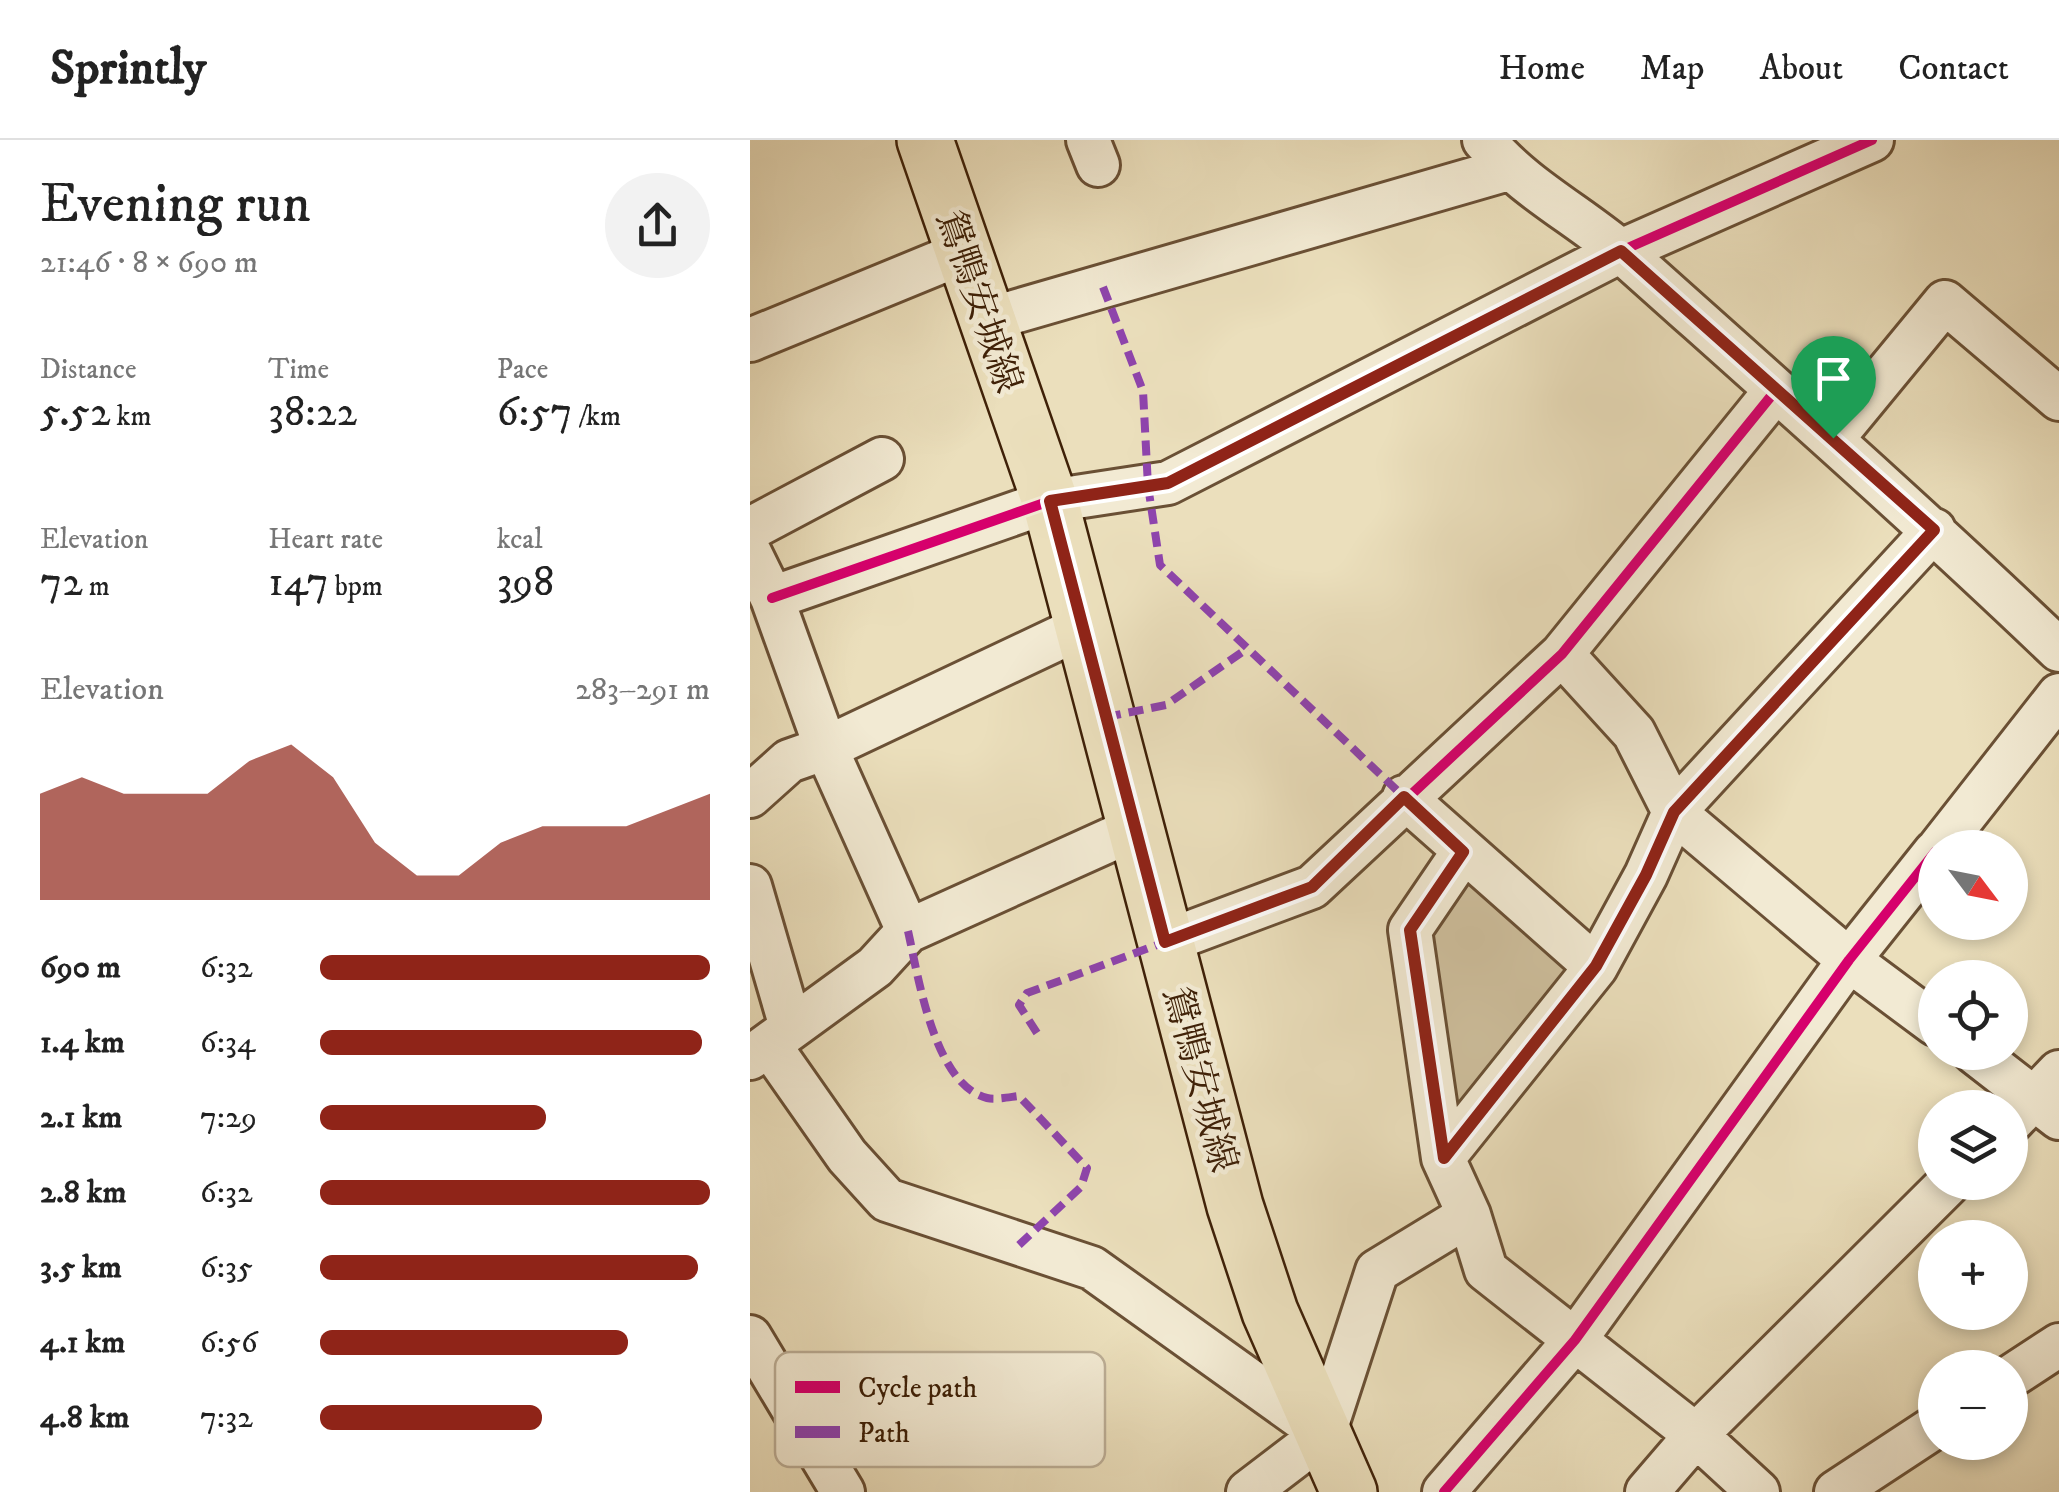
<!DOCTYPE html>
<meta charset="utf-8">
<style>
:root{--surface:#fff;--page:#f2f2f2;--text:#222;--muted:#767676;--line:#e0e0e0;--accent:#8f2418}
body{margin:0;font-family:"IM FELL DW Pica","Noto Serif JP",serif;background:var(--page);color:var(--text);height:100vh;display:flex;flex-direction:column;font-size:38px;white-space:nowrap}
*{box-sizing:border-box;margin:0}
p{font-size:32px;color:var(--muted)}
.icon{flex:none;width:55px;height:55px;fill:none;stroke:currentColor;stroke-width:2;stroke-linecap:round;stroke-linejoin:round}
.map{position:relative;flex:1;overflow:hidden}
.side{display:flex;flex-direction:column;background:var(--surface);width:750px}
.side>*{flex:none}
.needle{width:65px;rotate:122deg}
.buttons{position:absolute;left:1168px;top:690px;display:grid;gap:20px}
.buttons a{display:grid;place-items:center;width:110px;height:110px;border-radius:50%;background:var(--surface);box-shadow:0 5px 15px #0003;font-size:50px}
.pin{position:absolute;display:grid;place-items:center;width:85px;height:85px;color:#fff;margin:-102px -42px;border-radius:50% 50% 50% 0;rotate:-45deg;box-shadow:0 0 10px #0007}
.pin .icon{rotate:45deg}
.round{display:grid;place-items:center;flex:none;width:105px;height:105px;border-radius:52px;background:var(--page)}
.summary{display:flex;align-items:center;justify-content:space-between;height:170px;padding:0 40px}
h1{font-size:55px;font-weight:600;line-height:75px}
.figures{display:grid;grid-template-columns:repeat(3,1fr);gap:15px;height:170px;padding:10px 40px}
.figures div{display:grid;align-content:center}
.figures b{font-size:42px;font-weight:600}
.figures small{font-size:28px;font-weight:400}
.figures p{font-size:28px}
.chart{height:280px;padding:20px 40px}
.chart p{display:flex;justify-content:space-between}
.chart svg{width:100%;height:180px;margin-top:10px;fill:var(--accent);opacity:.7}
ul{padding:0 40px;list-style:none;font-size:32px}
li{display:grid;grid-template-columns:160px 120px 1fr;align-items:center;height:75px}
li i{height:25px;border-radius:12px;background:var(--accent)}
header{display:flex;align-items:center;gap:60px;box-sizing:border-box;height:140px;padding:0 50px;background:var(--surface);border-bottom:2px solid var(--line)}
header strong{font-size:48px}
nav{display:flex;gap:55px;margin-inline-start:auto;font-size:35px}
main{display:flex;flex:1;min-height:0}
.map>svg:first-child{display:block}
.green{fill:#cebf9d;stroke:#867052;stroke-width:2.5}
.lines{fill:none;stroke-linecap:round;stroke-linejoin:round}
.minor-casing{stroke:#6a5035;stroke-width:48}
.major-casing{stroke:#3f2108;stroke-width:60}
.minor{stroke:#f2ead3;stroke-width:42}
.major{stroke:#ebdfbc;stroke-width:55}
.quiet{stroke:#8e44ad;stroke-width:8;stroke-dasharray:15 8;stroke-linecap:butt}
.cycleway-casing{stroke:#f2ead3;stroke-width:16}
.cycleway{stroke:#d6006c;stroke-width:10}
.route-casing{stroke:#fff;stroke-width:20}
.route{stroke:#8f2418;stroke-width:12}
.labels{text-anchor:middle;stroke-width:9;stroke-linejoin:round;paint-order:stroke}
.street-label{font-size:38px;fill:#3f2108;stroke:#f2ead3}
.key{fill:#f2ead3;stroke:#bcae96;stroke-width:2.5}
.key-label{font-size:28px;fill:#3f2108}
</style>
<header>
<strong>Sprintly</strong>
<nav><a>Home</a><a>Map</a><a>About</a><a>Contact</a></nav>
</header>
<main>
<section class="side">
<div class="summary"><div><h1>Evening run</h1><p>21:46 · 8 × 690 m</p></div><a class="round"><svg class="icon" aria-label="share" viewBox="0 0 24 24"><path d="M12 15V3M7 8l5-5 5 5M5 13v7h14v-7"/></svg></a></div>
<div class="figures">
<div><p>Distance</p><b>5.52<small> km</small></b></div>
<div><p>Time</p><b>38:22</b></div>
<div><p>Pace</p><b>6:57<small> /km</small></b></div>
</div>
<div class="figures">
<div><p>Elevation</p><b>72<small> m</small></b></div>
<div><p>Heart rate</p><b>147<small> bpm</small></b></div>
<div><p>kcal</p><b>398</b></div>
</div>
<div class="chart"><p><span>Elevation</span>283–291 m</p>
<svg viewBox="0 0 160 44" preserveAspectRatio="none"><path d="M0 44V18L10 14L20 18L30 18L40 18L50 10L60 6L70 14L80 30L90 38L100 38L110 30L120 26L130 26L140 26L150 22L160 18V44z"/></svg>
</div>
<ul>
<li><b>690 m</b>6:32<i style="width:100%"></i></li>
<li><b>1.4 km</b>6:34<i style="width:98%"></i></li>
<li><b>2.1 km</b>7:29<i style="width:58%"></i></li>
<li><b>2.8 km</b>6:32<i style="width:100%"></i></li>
<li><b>3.5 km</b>6:35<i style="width:97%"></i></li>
<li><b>4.1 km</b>6:56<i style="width:79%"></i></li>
<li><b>4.8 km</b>7:32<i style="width:57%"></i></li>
</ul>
</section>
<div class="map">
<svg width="1309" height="1352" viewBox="0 0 1309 1352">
<rect width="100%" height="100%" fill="#ebdfbc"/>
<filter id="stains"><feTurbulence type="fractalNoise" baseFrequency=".002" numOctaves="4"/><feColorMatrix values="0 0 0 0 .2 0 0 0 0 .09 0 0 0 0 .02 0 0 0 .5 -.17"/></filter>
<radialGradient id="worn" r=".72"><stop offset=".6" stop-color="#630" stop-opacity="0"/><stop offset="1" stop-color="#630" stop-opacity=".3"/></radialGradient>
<path class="green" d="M719,731L836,831L701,987L670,795Z"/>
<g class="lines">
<g class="minor-casing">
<path id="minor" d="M338,0L348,25
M734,0C775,50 833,77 881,120C1025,249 1169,376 1309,510
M236,180L758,29
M0,200L212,113
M1083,298L1195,162L1309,259
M0,389L132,319
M0,413L22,458L76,608L158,791
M22,458L300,361L418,343L871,111L1122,0
M812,514L884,593L924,672L1099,820L1185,884
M0,656L39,621L76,608L332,487
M654,657L846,827
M1189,708L1309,555
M713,712L660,790L693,1018L719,1075L736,1130L946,1295L1008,1352
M0,746L41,887
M415,802L562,747L812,514L1026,250
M20,906L97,1016L137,1060L342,1128L574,1294
M1224,912L1309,978
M0,918L125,827L158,791L384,689
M1260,983L1309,932
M693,1018L846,827L896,735L924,672L1184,390
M0,1197L93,1352
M1260,1237L1309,1205
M498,1352L574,1294L627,1131L719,1075
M694,1352L825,1200L1099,820L1185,712
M897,1352L946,1295L1200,1042
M1086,1352L1185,1287"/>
</g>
<g class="major-casing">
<path id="major" d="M175,0L300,361L485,1066L520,1172L599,1352"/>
</g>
<use href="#minor" class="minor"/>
<use href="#major" class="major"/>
<path class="quiet" d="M353,147L393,251L398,346L410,425L654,657
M356,577L416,565L498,508
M158,791C168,835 184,945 237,958C245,960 260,957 269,956L337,1028L331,1047L269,1105
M287,893L269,865L277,853L415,802"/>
<g class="cycleway-casing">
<path id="cycleway" d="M22,458L300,361L418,343L871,111L1122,0
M415,802L562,747L812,514L1026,250
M694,1352L825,1200L1099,820L1185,712"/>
</g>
<use href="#cycleway" class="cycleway"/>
</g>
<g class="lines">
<g class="route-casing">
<path id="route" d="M871,111L1184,390L924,672L896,735L846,826L694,1018L660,790L713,712L654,657L562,747L415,802L300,361L418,343Z"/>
</g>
<use href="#route" class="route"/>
</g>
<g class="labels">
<g class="street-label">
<text transform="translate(230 161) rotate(71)" y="13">鴛鴨安城線</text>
<text transform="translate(451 939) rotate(75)" y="13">鴛鴨安城線</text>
</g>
</g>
<rect x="25" y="1212" width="330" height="115" rx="15" class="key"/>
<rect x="45" y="1241" width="45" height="12" fill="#d6006c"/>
<rect x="45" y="1286" width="45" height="12" fill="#8e44ad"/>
<g class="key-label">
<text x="108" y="1257">Cycle path</text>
<text x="108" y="1302">Path</text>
</g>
<rect width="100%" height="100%" filter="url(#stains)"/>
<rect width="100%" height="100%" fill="url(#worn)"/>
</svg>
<div class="buttons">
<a><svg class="needle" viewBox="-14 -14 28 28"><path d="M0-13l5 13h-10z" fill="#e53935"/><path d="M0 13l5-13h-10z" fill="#767676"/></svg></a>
<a><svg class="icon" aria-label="locate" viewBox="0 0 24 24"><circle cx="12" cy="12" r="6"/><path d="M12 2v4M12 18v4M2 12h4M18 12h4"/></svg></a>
<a><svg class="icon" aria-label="layers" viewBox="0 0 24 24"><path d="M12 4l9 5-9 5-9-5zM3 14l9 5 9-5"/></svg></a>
<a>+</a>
<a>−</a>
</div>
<div class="pin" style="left:1083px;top:298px;background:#1e9e55"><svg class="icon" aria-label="arrive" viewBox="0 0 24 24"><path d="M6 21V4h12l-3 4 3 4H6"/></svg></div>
</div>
</main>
